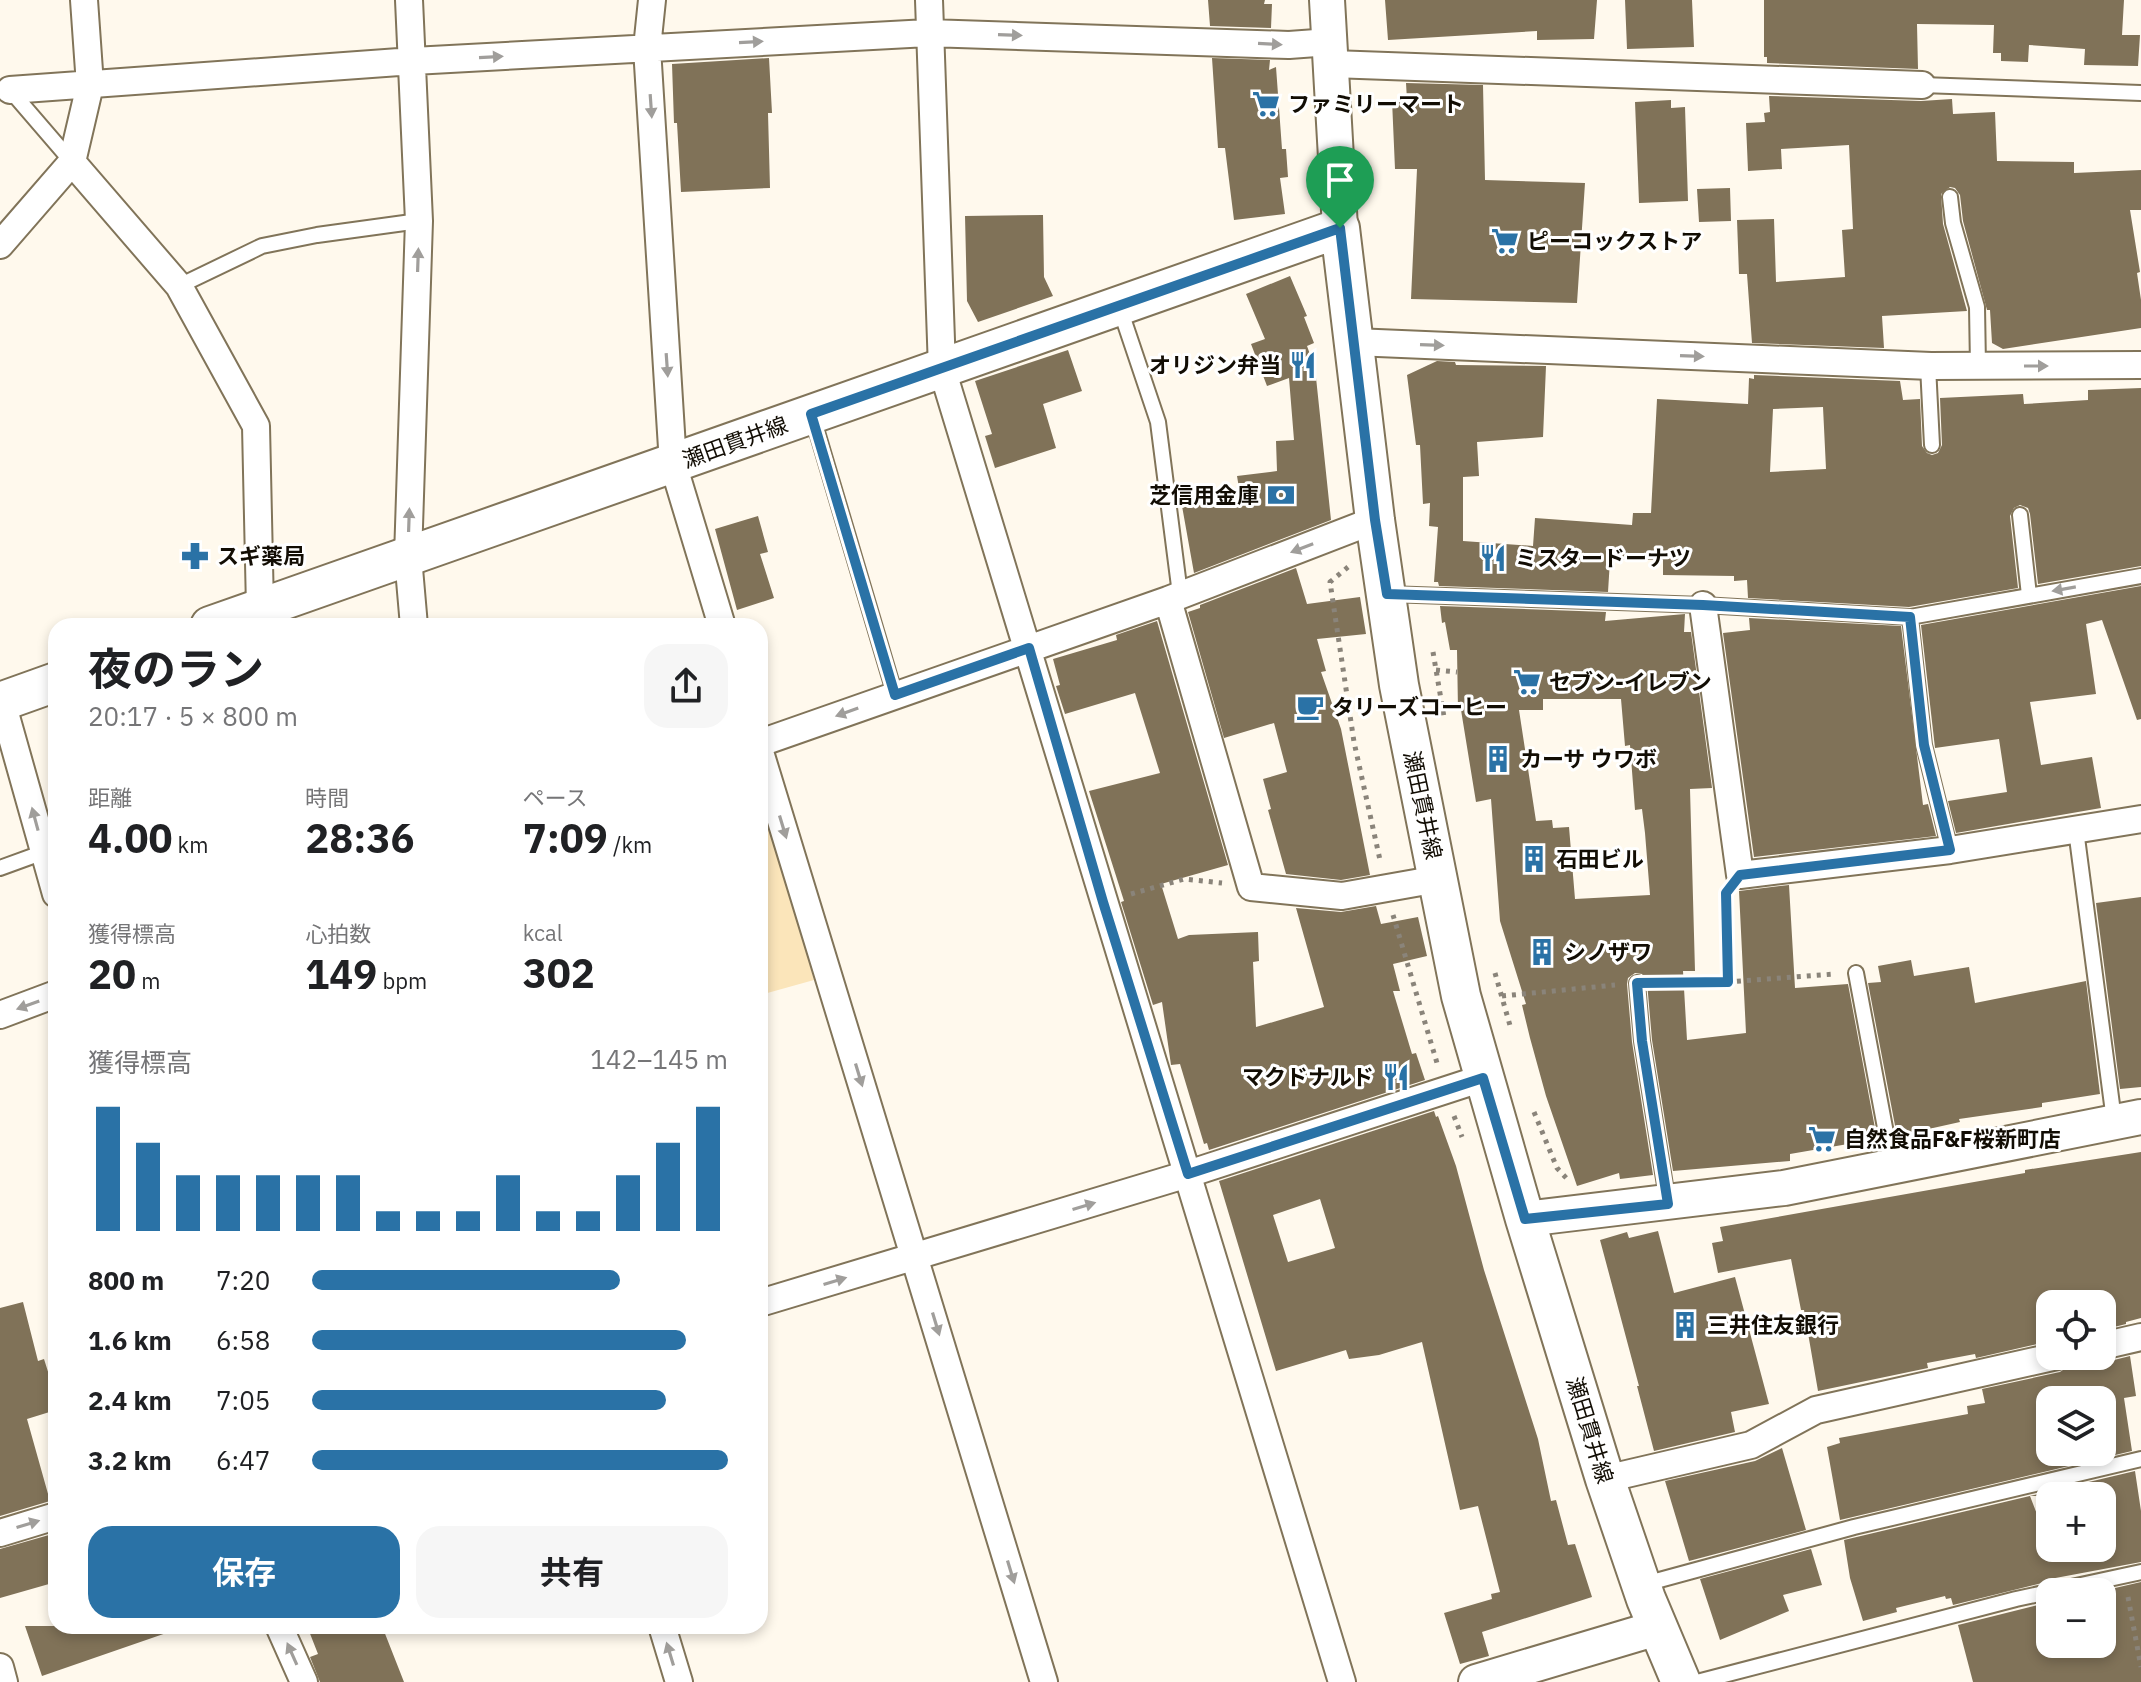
<!DOCTYPE html>
<html lang="ja">
<meta charset="utf-8">
<style>
:root{--surface:#fff;--page:#f6f6f6;--text:#202124;--muted:#757577;--accent:#2a72a6}
body{margin:0;font-family:"IBM Plex Sans","Noto Sans JP",sans-serif;background:var(--page);color:var(--text);height:100vh;display:flex;flex-direction:column;font-size:30px;white-space:nowrap}
*{box-sizing:border-box;margin:0}
p{font-size:26px;color:var(--muted)}
.icon{flex:none;width:44px;height:44px;fill:none;stroke:currentColor;stroke-width:2;stroke-linecap:round;stroke-linejoin:round}
.map{position:relative;flex:1;overflow:hidden}
.side{position:absolute;left:48px;top:618px;width:720px;height:1016px;display:flex;flex-direction:column;background:var(--surface);border-radius:24px;box-shadow:0 4px 12px #0003}
.side>*{flex:none}
.controls{position:absolute;left:2036px;top:1290px;display:grid;gap:16px}
.controls a{display:grid;place-items:center;width:80px;height:80px;border-radius:16px;background:var(--surface);box-shadow:0 4px 12px #0003;font-size:40px}
.pin{position:absolute;display:grid;place-items:center;width:68px;height:68px;color:#fff;margin:-82px -34px;border-radius:50% 50% 50% 0;rotate:-45deg;box-shadow:0 0 8px #0007}
.pin .icon{rotate:45deg}
.round{display:grid;place-items:center;flex:none;width:84px;height:84px;border-radius:24px;background:var(--page)}
.overview{display:flex;align-items:center;justify-content:space-between;height:136px;padding:0 40px}
h1{font-size:44px;font-weight:700;line-height:60px}
.figures{display:grid;grid-template-columns:repeat(3,1fr);gap:12px;height:136px;padding:8px 40px}
.figures div{display:grid;align-content:center}
.figures b{font-size:40px;font-weight:700}
.figures small{font-size:22px;font-weight:400}
.figures p{font-size:22px}
.chart{height:224px;padding:16px 40px}
.chart p{display:flex;justify-content:space-between}
.chart svg{width:100%;height:144px;margin-top:8px;stroke:var(--accent);stroke-width:6}
.primary-button{display:flex;gap:16px;margin-top:auto;padding:16px 40px}
.primary-button a{flex:1;height:92px;border-radius:24px;background:var(--accent);color:#fff;font-size:32px;font-weight:700;line-height:92px;text-align:center}
.primary-button a+a{background:var(--page);color:var(--text)}
ul{padding:0 40px;list-style:none;font-size:26px}
li{display:grid;grid-template-columns:128px 96px 1fr;align-items:center;height:60px}
li i{height:20px;border-radius:10px;background:var(--accent)}
.map>svg:first-child{display:block}
.park{fill:#fbe5ba}
.building{fill:#807258;fill-rule:evenodd}
.lines{fill:none;stroke-linecap:round;stroke-linejoin:round}
.service-casing{stroke:#817459;stroke-width:18}
.minor-casing{stroke:#817459;stroke-width:30}
.tertiary-casing{stroke:#817459;stroke-width:38}
.secondary-casing{stroke:#817459;stroke-width:42}
.path{stroke:#8a847a;stroke-width:5;stroke-dasharray:4 6;stroke-linecap:butt}
.service{stroke:#fff;stroke-width:14}
.minor{stroke:#fff;stroke-width:26}
.tertiary{stroke:#fff;stroke-width:34}
.secondary{stroke:#fff;stroke-width:38}
.oneway{fill:#a09e9b}
.route-casing{stroke:#fff;stroke-width:16}
.route{stroke:#2a72a6;stroke-width:10}
.labels{text-anchor:middle;stroke-width:6;stroke-linejoin:round;paint-order:stroke}
.poi-label{font-size:22px;font-weight:bold;fill:#120d04;stroke:#fff;text-anchor:start}
.street-label{font-size:22px;fill:#120d04;stroke:#fff}
</style>
<div class="map">
<svg width="2141" height="1682" viewBox="0 0 2141 1682">
<rect width="100%" height="100%" fill="#fff9ed"/>
<path class="park" d="M760,788L814,980L760,995Z"/>
<path class="building" d="M1208,0H1265L1264,4H1272L1271,28L1210,26Z
M1385,0H1597L1594,39L1537,40V31L1388,40Z
M1625,0H1692L1694,47L1627,49Z
M1764,0H2124L2122,35H2140L2138,66L2084,65L2085,49L2029,45L2028,62L2001,61V53H1993L1994,25L1917,24L1918,69L1767,63V57H1764Z
M769,58L772,113H768L770,188L681,192L677,123H674L672,64Z
M1212,58L1270,60L1269,70L1276,67L1282,149H1286L1288,177L1280,178L1285,214L1234,220L1225,148H1218Z
M1406,83L1483,85L1485,180L1585,183L1577,303L1411,299L1417,169H1395L1392,100H1407Z
M1769,96L1921,101L1952,99L1953,114L1995,112L1997,161L2074,162V173L2141,170V210H2130L2140,272L2137,273L2141,300V328L2003,349L1992,343L1990,310H1987L1963,221L1960,195L1955,188L1950,187L1941,194L1943,224L1967,311L1882,316L1884,348L1752,343L1747,274H1739L1737,220L1774,219L1776,282L1845,277L1842,230L1853,229L1849,145L1781,149L1782,169L1748,171L1746,123L1765,122L1764,113L1770,112Z
M1671,100V108L1685,107L1688,201L1639,203L1635,102Z
M1730,188L1731,221L1699,222L1697,189Z
M1043,215L1044,277L1053,296L978,322L967,301L965,216Z
M1290,276L1307,316L1304,317L1314,343L1307,346L1315,368L1331,520L1194,573L1182,506L1210,504V497L1240,494L1237,476L1277,471L1276,441L1294,440L1289,378L1267,386L1251,344L1265,339L1246,294Z
M1068,350L1082,391L1043,404L1056,448L995,468L985,436L992,434L975,381Z
M1437,361L1455,362L1456,365L1546,366L1543,437L1477,442L1479,476L1463,477V541L1533,546L1535,518L1632,525L1633,513H1651L1657,399L1748,404L1749,378L1754,379V375L1900,381L1903,400L1920,399L1922,446L1927,453L1932,455L1938,453L1942,445L1940,398L2023,394L2024,404L2088,400V390L2141,388V566L2038,584L2030,514L2028,508L2020,505L2014,508L2010,516L2018,588L1909,607L1748,598L1747,580L1734,581V576L1663,575V560H1610L1608,592L1439,586L1438,582H1434L1438,527L1429,526L1430,503L1423,504L1420,445H1416L1407,375ZM1823,407L1826,469L1770,472L1773,409Z
M758,516L768,552L760,554L774,598L737,610L715,529Z
M1296,568L1307,604L1360,597L1366,634L1317,639L1326,671L1321,672L1341,729L1370,875L1341,880L1286,874L1268,810L1271,809L1263,779L1287,772L1274,723L1224,738L1188,612L1200,608V605Z
M2141,586V719L2137,720L2102,620L2086,624L2096,694L2030,702L2041,765L2092,757L2101,808L1956,833L1948,801L2007,792L1999,739L1935,748L1921,625Z
M1440,606L1606,612L1605,621L1685,614L1684,632H1691L1712,788L1690,789L1695,971H1683L1687,1040L1746,1033L1739,891L1789,885L1795,988L1848,984L1877,1139L1790,1154V1161L1673,1171L1652,1040L1647,982L1642,974L1635,973L1628,978L1627,984L1632,1042L1653,1175L1620,1179L1619,1173L1577,1186L1546,1096L1530,1038L1522,1005L1526,1004L1500,921L1491,799L1476,802L1461,710H1458L1457,650H1450L1445,622L1442,623ZM1543,699H1621L1625,746L1630,745L1635,810L1642,809L1645,833L1650,895L1575,899L1569,827L1553,828L1552,820L1536,821L1519,710H1543Z
M1749,618L1901,626L1923,805L1928,804L1936,836L1754,857L1723,633L1750,630Z
M1157,621L1228,865L1161,884L1178,939L1189,935L1258,932L1259,961L1253,962L1256,1027L1324,1007L1296,908L1341,912L1376,906L1381,924L1418,917L1427,956L1393,964L1400,991H1393L1412,1054L1416,1053L1425,1080L1209,1150L1207,1143L1204,1144L1180,1064L1171,1065L1162,1002L1153,1005L1121,902L1124,901L1089,791L1160,773L1135,693L1065,714L1056,686L1060,685L1053,659L1117,640L1116,635Z
M2141,897V1087L2120,1089L2096,903Z
M1911,960L1914,976L1969,967L1975,1003L2086,981L2100,1094L2042,1103V1107L1959,1119L1960,1122L1897,1136L1868,983L1881,982L1878,966Z
M1434,1111L1436,1117L1438,1116L1456,1166L1484,1270L1538,1439L1551,1501L1556,1500L1568,1545L1575,1544L1592,1597L1482,1632L1489,1656L1460,1664L1444,1613L1492,1599L1491,1594L1500,1592L1478,1506L1460,1510L1422,1342L1379,1355L1349,1359L1346,1350L1276,1371L1219,1181ZM1320,1199L1335,1248L1288,1262L1273,1215Z
M2141,1152V1318L2126,1322V1324L2102,1330V1304H2050V1341L1976,1358L1975,1354L1927,1363L1928,1368L1818,1391L1804,1310H1801L1791,1259L1718,1273L1712,1243L1723,1241L1720,1227L2025,1173V1170Z
M1658,1231L1674,1293L1735,1277L1769,1404L1731,1412L1735,1432L1654,1451L1637,1386H1639L1600,1240L1627,1232L1629,1238Z
M23,1302L38,1361L44,1359L56,1397V1410L27,1419L50,1501L0,1516V1308Z
M2130,1356L2136,1396L2124,1398L2132,1451L1840,1520L1827,1447L1840,1443L1839,1438L1968,1414L1967,1406L1985,1403L1982,1389L2060,1372L2070,1365L2106,1362ZM2050,1400H2102V1452H2050Z
M1782,1448L1806,1530L1689,1561L1665,1481L1755,1461Z
M2135,1471L2141,1511V1562L2050,1579V1581L1953,1605L1951,1598L1946,1599L1945,1596L1896,1608L1897,1612L1863,1621L1850,1578L1844,1540ZM2030,1496H2107L2113,1548H2050Z
M56,1533V1582L0,1598V1549Z
M1811,1549L1822,1585L1783,1595L1789,1611L1720,1640L1700,1579Z
M2141,1582V1682H1973L1958,1625L2050,1602V1644H2102V1591Z
M25,1626H174L175,1630L42,1676Z
M307,1626H382L404,1682H320L310,1657L318,1654Z"/>
<g class="lines">
<g class="service-casing">
<path id="service" d="M1922,85L2141,93
M10,90L72,162
M1950,197L1953,223L1977,307L1978,366
M179,286L262,246L317,235L419,221
M1119,306L1158,422L1180,594
M1928,366L1932,445
M812,415L895,695
M2020,515L2029,595
M1387,594L1703,605L1910,617L2141,576
M1910,617L1924,745L1950,850
M2076,830L2114,1120
M0,868L44,852
M1856,973L1892,1165
M1637,983L1642,1041L1668,1204
M1641,1585L1854,1527L2141,1459
M1697,1682L2016,1599L2141,1572"/>
</g>
<g class="minor-casing">
<path id="minor" d="M409,0L419,221L408,557L414,626
M652,0L647,48L673,464L722,626
M929,0L942,369L1342,1682
M1332,64L1922,85
M10,90L413,61L928,33L1289,45L1330,42
M72,162L179,286L256,426L260,608
M0,245L72,162L90,85L84,0
M1354,342L1931,366L2141,365
M1168,600L1251,887L1342,896L1438,879
M1703,605L1740,875L1950,850L2141,819
M0,695L56,894
M760,743L1168,600L1375,520
M760,752L1044,1682
M0,1015L56,994
M760,1303L1188,1174L1483,1078
M2102,1346L2141,1337
M1605,1479L1751,1445L1816,1410L2057,1356
M0,1533L56,1516
M279,1626L304,1682
M662,1626L679,1682
M0,1667L4,1682"/>
</g>
<g class="tertiary-casing">
<path id="tertiary" d="M1327,0L1340,228
M1525,1219L1784,1188L2141,1117
M1476,1682L1657,1628"/>
</g>
<g class="secondary-casing">
<path id="secondary" d="M210,626L1340,228L1375,520L1399,685L1461,996L1525,1219L1605,1479L1646,1599L1681,1682
M0,702L56,682"/>
</g>
<path class="path" d="M1348,567L1330,582L1354,742L1380,860
M1433,652L1444,717
M1436,670L1457,672
M1131,894L1184,879L1222,883
M1726,899L1728,982
M1393,915L1437,1063
M1495,973L1511,1029
M1657,983L1728,982L1835,974
M1502,996L1615,985
M1534,1112L1557,1168L1569,1181
M1454,1116L1462,1137
M2128,1597L2141,1667"/>
<use href="#service" class="service"/>
<use href="#minor" class="minor"/>
<use href="#tertiary" class="tertiary"/>
<use href="#secondary" class="secondary"/>
</g>
<defs><path id="oneway-solid" d="M-6-.8H1V-3.2L6.5 0L1 3.2V.8H-6Z" transform="scale(2)"/></defs>
<g class="oneway">
<use href="#oneway-solid" transform="translate(1010 35) rotate(2)"/>
<use href="#oneway-solid" transform="translate(751 42) rotate(-3)"/>
<use href="#oneway-solid" transform="translate(1270 44) rotate(3)"/>
<use href="#oneway-solid" transform="translate(491 57) rotate(-3)"/>
<use href="#oneway-solid" transform="translate(651 106) rotate(86)"/>
<use href="#oneway-solid" transform="translate(418 260) rotate(-88)"/>
<use href="#oneway-solid" transform="translate(1432 345) rotate(2)"/>
<use href="#oneway-solid" transform="translate(1692 356) rotate(2)"/>
<use href="#oneway-solid" transform="translate(667 365) rotate(86)"/>
<use href="#oneway-solid" transform="translate(2036 366)"/>
<use href="#oneway-solid" transform="translate(409 520) rotate(-88)"/>
<use href="#oneway-solid" transform="translate(1302 548) rotate(159)"/>
<use href="#oneway-solid" transform="translate(2064 589) rotate(170)"/>
<use href="#oneway-solid" transform="translate(847 712) rotate(160)"/>
<use href="#oneway-solid" transform="translate(35 819) rotate(-105)"/>
<use href="#oneway-solid" transform="translate(783 827) rotate(73)"/>
<use href="#oneway-solid" transform="translate(28 1005) rotate(160)"/>
<use href="#oneway-solid" transform="translate(859 1075) rotate(73)"/>
<use href="#oneway-solid" transform="translate(1084 1206) rotate(-17)"/>
<use href="#oneway-solid" transform="translate(835 1281) rotate(-17)"/>
<use href="#oneway-solid" transform="translate(936 1324) rotate(73)"/>
<use href="#oneway-solid" transform="translate(28 1524) rotate(-17)"/>
<use href="#oneway-solid" transform="translate(1011 1572) rotate(73)"/>
<use href="#oneway-solid" transform="translate(292 1654) rotate(-114)"/>
<use href="#oneway-solid" transform="translate(670 1654) rotate(-107)"/>
</g>
<g class="lines">
<g class="route-casing">
<path id="route" d="M1340,228L1375,520L1387,594L1703,605L1910,617L1924,745L1950,850L1740,875L1726,893L1728,982L1637,983L1642,1041L1668,1204L1525,1219L1483,1078L1188,1174L1103,902L1029,648L895,695L811,414Z"/>
</g>
<use href="#route" class="route"/>
</g>
<defs>
<g id="supermarket-bare" transform="scale(2.16)"><path d="M-6-5.5h2.5l.6 2H6L4.5 2H-2.5L-4.4-4H-6ZM-1.5 3.2a1.3 1.3 0 1 0 .1 0ZM3 3.2a1.3 1.3 0 1 0 .1 0Z" fill="#2a72a6" stroke="#fff" stroke-width="2.5" paint-order="stroke"/></g>
<g id="restaurant-bare" transform="scale(2.16)"><path d="M-5-6h1v4h1v-4h1v4h1v-4h1v5L-1.5 .5V6h-2V.5L-5-1ZM5-6V6H3V1.5H1.5Q1.5-4 5-6Z" fill="#2a72a6" stroke="#fff" stroke-width="2.5" paint-order="stroke"/></g>
<g id="bank-bare" transform="scale(2.16)"><path d="M-6-4H6V4H-6ZM0-2.3a2.3 2.3 0 1 0 0 4.6a2.3 2.3 0 1 0 0-4.6Z" fill="#2a72a6" stroke="#fff" stroke-width="2.5" paint-order="stroke"/></g>
<g id="pharmacy-bare" transform="scale(2.16)"><path d="M-2-6h4v4h4v4h-4v4h-4v-4h-4v-4h4Z" fill="#2a72a6" stroke="#fff" stroke-width="2.5" paint-order="stroke"/></g>
<g id="cafe-bare" transform="scale(2.16)"><path d="M-5.5-4.5H6V0H3Q3 3.5 0 3.5H-2.5Q-5.5 3.5-5.5 0ZM3-3.2v2h1.7v-2ZM-6 4.5H4V6H-6Z" fill="#2a72a6" stroke="#fff" stroke-width="2.5" paint-order="stroke"/></g>
<g id="building-bare" transform="scale(2.16)"><path d="M-4-6H4V6H1V3H-1V6H-4ZM-2.5-4.3h1.7v1.8h-1.7ZM.8-4.3h1.7v1.8H.8ZM-2.5-1h1.7V.8h-1.7ZM.8-1h1.7V.8H.8Z" fill="#2a72a6" stroke="#fff" stroke-width="2.5" paint-order="stroke"/></g>
</defs>
<g fill-rule="evenodd">
<use href="#supermarket-bare" x="1266" y="104"/>
<use href="#supermarket-bare" x="1505" y="241"/>
<use href="#restaurant-bare" x="1303" y="365"/>
<use href="#bank-bare" x="1281" y="495"/>
<use href="#pharmacy-bare" x="195" y="556"/>
<use href="#restaurant-bare" x="1493" y="558"/>
<use href="#supermarket-bare" x="1527" y="682"/>
<use href="#cafe-bare" x="1310" y="707"/>
<use href="#building-bare" x="1498" y="759"/>
<use href="#building-bare" x="1534" y="859"/>
<use href="#building-bare" x="1542" y="952"/>
<use href="#restaurant-bare" x="1396" y="1077"/>
<use href="#supermarket-bare" x="1822" y="1139"/>
<use href="#building-bare" x="1685" y="1325"/>
</g>
<g class="labels">
<g class="poi-label">
<text x="1288" y="112">ファミリーマート</text>
<text x="1527" y="249">ピーコックストア</text>
<text x="1281" y="373" text-anchor="end">オリジン弁当</text>
<text x="1259" y="503" text-anchor="end">芝信用金庫</text>
<text x="217" y="564">スギ薬局</text>
<text x="1515" y="566">ミスタードーナツ</text>
<text x="1549" y="690">セブン-イレブン</text>
<text x="1332" y="715">タリーズコーヒー</text>
<text x="1520" y="767">カーサ ウワボ</text>
<text x="1556" y="867">石田ビル</text>
<text x="1564" y="960">シノザワ</text>
<text x="1374" y="1085" text-anchor="end">マクドナルド</text>
<text x="1844" y="1147">自然食品F&amp;F桜新町店</text>
<text x="1707" y="1333">三井住友銀行</text>
</g>
<g class="street-label">
<text transform="translate(735 442) rotate(-20)" y="8">瀬田貫井線</text>
<text transform="translate(1423 805) rotate(78)" y="8">瀬田貫井線</text>
<text transform="translate(1590 1430) rotate(73)" y="8">瀬田貫井線</text>
</g>
</g>
</svg>
<div class="controls">
<a><svg class="icon" aria-label="locate" viewBox="0 0 24 24"><circle cx="12" cy="12" r="6"/><path d="M12 2v4M12 18v4M2 12h4M18 12h4"/></svg></a>
<a><svg class="icon" aria-label="layers" viewBox="0 0 24 24"><path d="M12 4l9 5-9 5-9-5zM3 14l9 5 9-5"/></svg></a>
<a>+</a>
<a>−</a>
</div>
<div class="pin" style="left:1340px;top:228px;background:#1e9e55"><svg class="icon" aria-label="arrive" viewBox="0 0 24 24"><path d="M6 21V4h12l-3 4 3 4H6"/></svg></div>
<section class="side">
<div class="overview"><div><h1>夜のラン</h1><p>20:17 · 5 × 800 m</p></div><a class="round"><svg class="icon" aria-label="share" viewBox="0 0 24 24"><path d="M12 15V3M7 8l5-5 5 5M5 13v7h14v-7"/></svg></a></div>
<div class="figures">
<div><p>距離</p><b>4.00<small> km</small></b></div>
<div><p>時間</p><b>28:36</b></div>
<div><p>ペース</p><b>7:09<small> /km</small></b></div>
</div>
<div class="figures">
<div><p>獲得標高</p><b>20<small> m</small></b></div>
<div><p>心拍数</p><b>149<small> bpm</small></b></div>
<div><p>kcal</p><b>302</b></div>
</div>
<div class="chart"><p><span>獲得標高</span>142–145 m</p>
<svg viewBox="0 0 160 44" preserveAspectRatio="none"><path d="M5 44V6M15 44V17M25 44V27M35 44V27M45 44V27M55 44V27M65 44V27M75 44V38M85 44V38M95 44V38M105 44V27M115 44V38M125 44V38M135 44V27M145 44V17M155 44V6"/></svg>
</div>
<ul>
<li><b>800 m</b>7:20<i style="width:74%"></i></li>
<li><b>1.6 km</b>6:58<i style="width:90%"></i></li>
<li><b>2.4 km</b>7:05<i style="width:85%"></i></li>
<li><b>3.2 km</b>6:47<i style="width:100%"></i></li>
</ul>
<div class="primary-button"><a>保存</a><a>共有</a></div>
</section>
</div>
